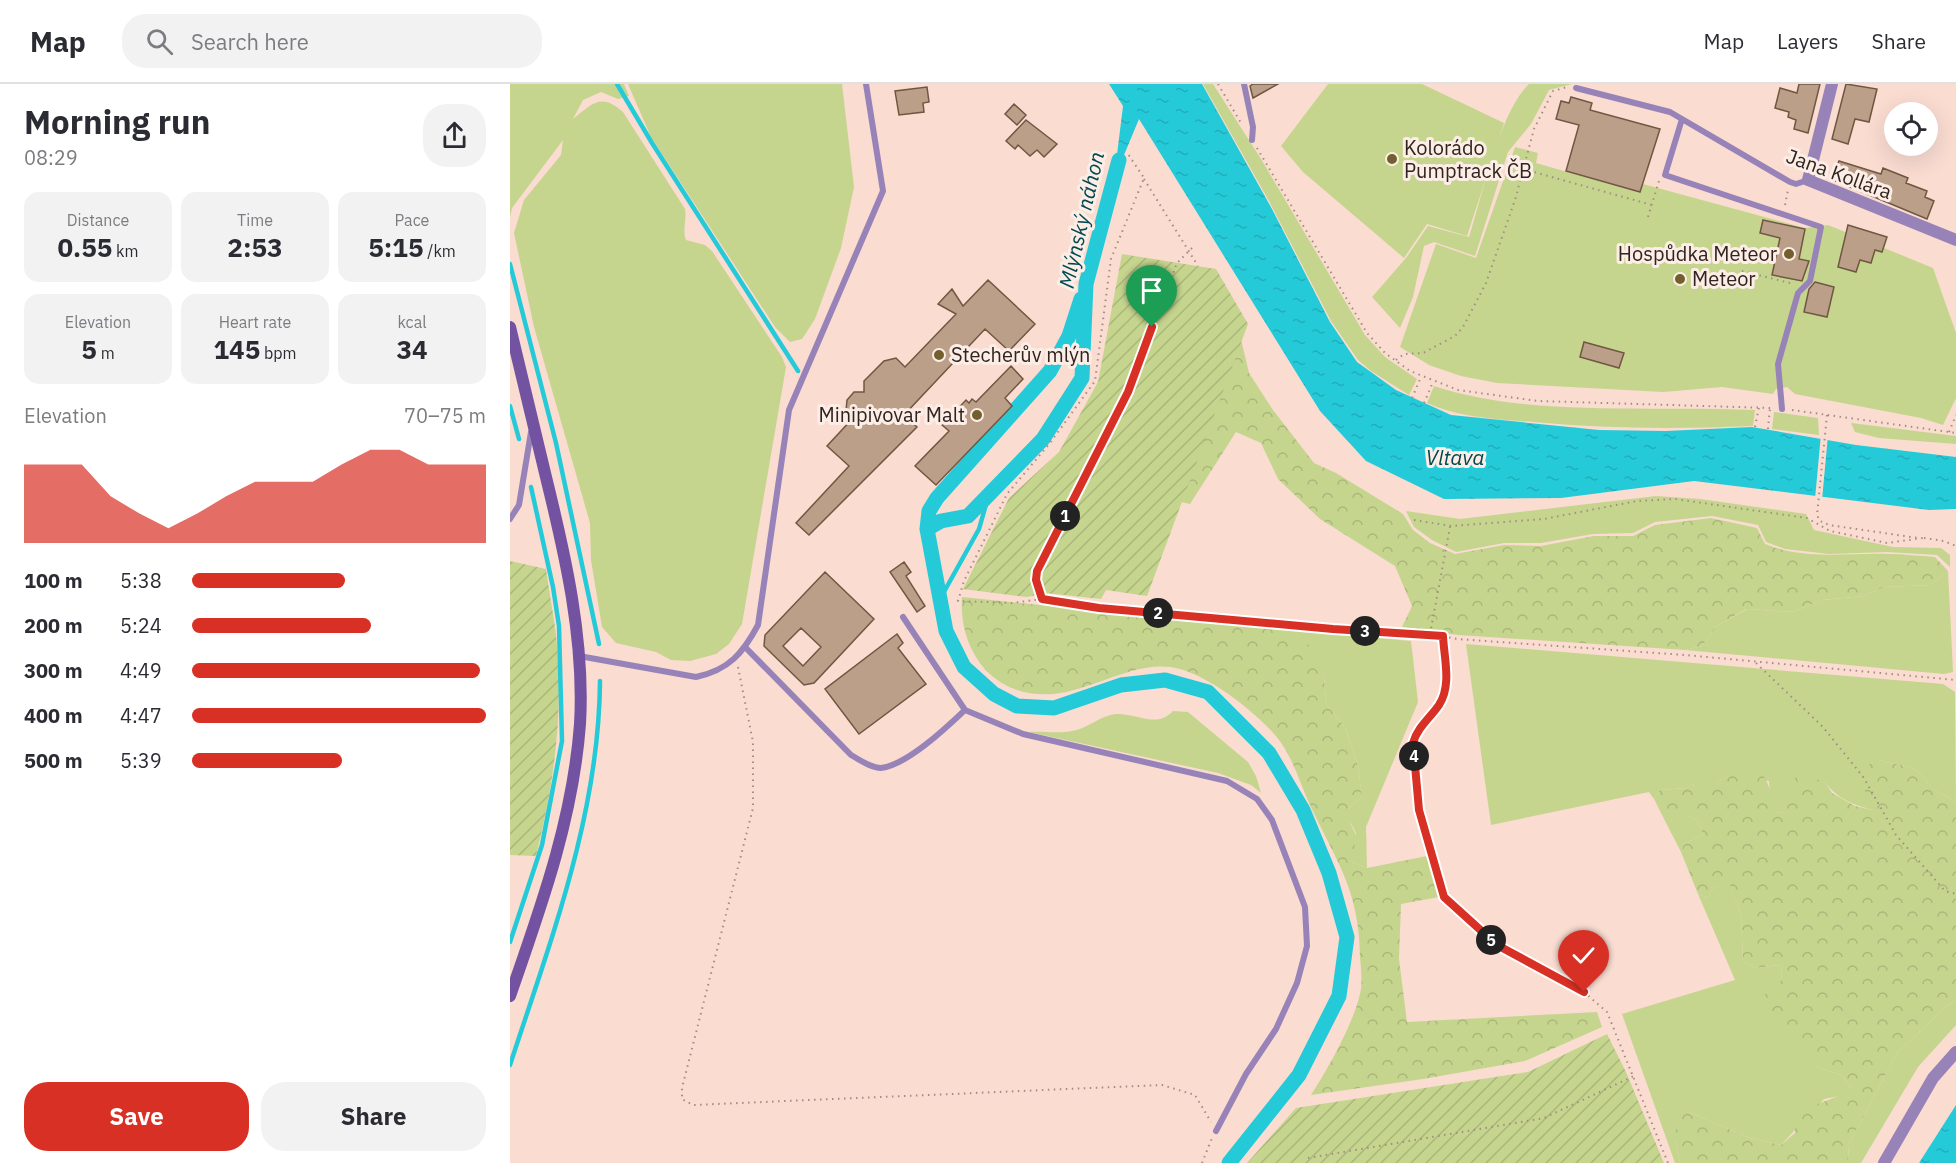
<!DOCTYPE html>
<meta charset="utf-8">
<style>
:root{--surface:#fff;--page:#f2f2f3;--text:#2b2b33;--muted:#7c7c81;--line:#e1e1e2;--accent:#d93025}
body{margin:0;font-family:"IBM Plex Sans",sans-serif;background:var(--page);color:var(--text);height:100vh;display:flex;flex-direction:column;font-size:22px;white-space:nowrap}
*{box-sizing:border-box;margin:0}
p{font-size:20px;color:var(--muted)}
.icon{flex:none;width:33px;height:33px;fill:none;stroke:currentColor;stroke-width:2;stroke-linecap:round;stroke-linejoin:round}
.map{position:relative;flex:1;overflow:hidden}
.side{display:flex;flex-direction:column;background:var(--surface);width:510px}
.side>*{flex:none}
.fabs{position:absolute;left:1374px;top:18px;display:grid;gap:12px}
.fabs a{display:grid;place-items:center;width:54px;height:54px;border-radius:50%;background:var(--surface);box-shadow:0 6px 24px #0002;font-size:30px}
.pin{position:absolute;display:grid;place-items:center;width:51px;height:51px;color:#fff;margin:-62px -26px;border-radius:50% 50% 50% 0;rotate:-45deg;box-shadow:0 0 6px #0007}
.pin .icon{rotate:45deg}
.km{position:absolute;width:30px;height:30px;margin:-15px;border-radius:50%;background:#222;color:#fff;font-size:16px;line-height:30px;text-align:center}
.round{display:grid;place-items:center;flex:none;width:63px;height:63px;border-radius:24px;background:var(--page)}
.summary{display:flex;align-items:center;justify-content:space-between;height:102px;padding:0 24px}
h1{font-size:33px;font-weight:800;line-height:45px}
.stats{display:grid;grid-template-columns:repeat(3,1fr);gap:9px;height:102px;padding:6px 24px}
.stats div{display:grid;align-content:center;border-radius:15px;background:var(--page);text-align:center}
.stats b{font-size:26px;font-weight:800}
.stats small{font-size:16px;font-weight:400}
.stats p{font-size:16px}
.chart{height:168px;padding:12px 24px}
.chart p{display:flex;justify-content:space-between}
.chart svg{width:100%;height:108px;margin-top:6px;fill:var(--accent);opacity:.7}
.action{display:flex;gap:12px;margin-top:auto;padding:12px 24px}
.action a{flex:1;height:69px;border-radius:24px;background:var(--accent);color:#fff;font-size:24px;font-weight:800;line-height:69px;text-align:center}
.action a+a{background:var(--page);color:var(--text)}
ul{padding:0 24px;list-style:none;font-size:20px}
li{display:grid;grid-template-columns:96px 72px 1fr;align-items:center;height:45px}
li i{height:15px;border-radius:8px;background:var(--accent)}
header{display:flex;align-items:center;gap:36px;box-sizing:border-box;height:84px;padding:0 30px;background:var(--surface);border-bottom:2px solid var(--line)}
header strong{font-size:28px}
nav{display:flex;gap:33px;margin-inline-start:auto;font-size:21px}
.search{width:420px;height:54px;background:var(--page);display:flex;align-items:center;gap:15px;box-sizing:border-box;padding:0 21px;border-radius:24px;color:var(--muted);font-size:22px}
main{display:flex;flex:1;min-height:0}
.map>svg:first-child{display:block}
.grass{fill:#c5d58e}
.forest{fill:url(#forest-crowns)}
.garden{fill:url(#garden-furrows)}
.water{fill:url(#water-ripples)}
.pier{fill:#fadcd1}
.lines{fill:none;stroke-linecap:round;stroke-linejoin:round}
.stream{stroke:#24cad8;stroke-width:4.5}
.canal{stroke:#24cad8;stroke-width:15}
.building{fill:#bb9f88;stroke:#705742;stroke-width:1.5;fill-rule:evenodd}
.path{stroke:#a38c84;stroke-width:2;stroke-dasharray:1.5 4.5;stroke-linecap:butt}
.service{stroke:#9883b9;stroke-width:6}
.minor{stroke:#9883b9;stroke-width:12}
.secondary{stroke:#7452a2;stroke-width:12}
.route-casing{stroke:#fff;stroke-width:12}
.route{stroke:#d93025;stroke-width:8}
.poi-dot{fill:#735e2d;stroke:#fcede7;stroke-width:2}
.labels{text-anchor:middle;stroke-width:6;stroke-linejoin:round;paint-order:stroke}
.poi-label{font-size:20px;fill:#31241f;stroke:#fcede7;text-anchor:start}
.street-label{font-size:20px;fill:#31241f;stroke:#fcede7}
.water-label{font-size:21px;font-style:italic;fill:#02494f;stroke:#fcede7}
</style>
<header>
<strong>Map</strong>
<div class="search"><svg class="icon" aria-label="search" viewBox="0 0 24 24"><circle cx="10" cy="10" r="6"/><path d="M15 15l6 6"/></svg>Search here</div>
<nav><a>Map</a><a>Layers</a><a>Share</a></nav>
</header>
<main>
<section class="side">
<div class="summary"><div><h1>Morning run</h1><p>08:29</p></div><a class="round"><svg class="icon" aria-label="share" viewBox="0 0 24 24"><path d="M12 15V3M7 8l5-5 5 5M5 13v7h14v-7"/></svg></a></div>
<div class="stats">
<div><p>Distance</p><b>0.55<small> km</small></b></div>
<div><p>Time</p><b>2:53</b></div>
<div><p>Pace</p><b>5:15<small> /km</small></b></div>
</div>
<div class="stats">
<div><p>Elevation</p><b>5<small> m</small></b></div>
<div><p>Heart rate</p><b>145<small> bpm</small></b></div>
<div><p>kcal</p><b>34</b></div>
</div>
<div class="chart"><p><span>Elevation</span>70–75 m</p>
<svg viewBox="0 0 160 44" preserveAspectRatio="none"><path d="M0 44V12L10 12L20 12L30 25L40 32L50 38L60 32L70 25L80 19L90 19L100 19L110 12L120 6L130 6L140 12L150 12L160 12V44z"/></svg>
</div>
<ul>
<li><b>100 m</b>5:38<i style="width:52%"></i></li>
<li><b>200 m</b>5:24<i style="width:61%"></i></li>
<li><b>300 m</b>4:49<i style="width:98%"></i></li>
<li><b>400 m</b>4:47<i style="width:100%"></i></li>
<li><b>500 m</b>5:39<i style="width:51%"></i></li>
</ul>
<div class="action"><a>Save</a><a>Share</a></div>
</section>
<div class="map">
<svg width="1446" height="1079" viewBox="0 0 1446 1079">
<defs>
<pattern id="forest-crowns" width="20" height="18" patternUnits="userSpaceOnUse" patternTransform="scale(1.5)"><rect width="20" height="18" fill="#c5d58e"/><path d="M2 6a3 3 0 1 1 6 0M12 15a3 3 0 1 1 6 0" fill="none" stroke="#aab77a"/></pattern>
<pattern id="garden-furrows" width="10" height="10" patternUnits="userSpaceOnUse" patternTransform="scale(1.5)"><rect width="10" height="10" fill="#c5d58e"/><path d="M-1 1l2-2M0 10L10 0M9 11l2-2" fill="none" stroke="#aab77a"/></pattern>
<pattern id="water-ripples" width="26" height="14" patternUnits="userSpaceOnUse" patternTransform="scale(1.5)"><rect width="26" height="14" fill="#24cad8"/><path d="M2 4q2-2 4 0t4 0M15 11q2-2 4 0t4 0" fill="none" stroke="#21adb9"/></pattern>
</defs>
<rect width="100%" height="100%" fill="#fadcd1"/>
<path class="grass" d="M0,0H114L119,12L108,15L91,8L73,16L63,35C82,20 91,8 113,28L175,125C177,135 172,145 176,156L195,161L202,167L272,273L276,283L232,540L219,560L206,570L180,577L161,576L146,568L106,559L92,543L81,476L80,439L24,243L4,149L14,116L51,71L53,56L2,124L0,133Z
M118,0H332L344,103L331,164L305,235L292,255L280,258L265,243L141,53Z
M693,0H703L751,75L855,251L875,273L907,295L899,311L861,287L848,276L821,237L759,117Z
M818,0H912L994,39L957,152L917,140L894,174L793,88L771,62Z
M1019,0H1062L1039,6L1021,40L998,68L965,172L924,158L914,162L903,213L890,244L862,213L896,174L918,142L959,153C972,113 990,27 1019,0Z
M1005,63L1028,69L1026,79L1130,109L1133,100L1295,144L1318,141L1423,184L1446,249V314L1433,341L1411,334L1285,310L1277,303L1266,305L1263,310L1212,303L1153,308L987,299L951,292L919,281L890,263L926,160L966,174Z
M924,302C1021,334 1143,321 1245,326L1243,342C1169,345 1097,345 1024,338C986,335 952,334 917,319Z
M1264,328L1308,334L1309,351L1262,345Z
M1341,339L1446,352V360L1369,354L1345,348Z
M1146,412L1190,415L1296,430L1304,446L1383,463L1431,464L1440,471V483L1427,471L1377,468L1319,470L1275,465L1256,458L1248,441L1202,432L1145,438L1123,449L1083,450L1031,459H994L946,468L922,456L904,443L896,427L950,435Z
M1438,487L1443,588L1434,590L1175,566L1192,562L1207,542L1237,525L1283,528L1312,516L1354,512L1374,503L1420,501Z
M779,546L901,557L908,618L856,743L857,784L837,776L846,749L838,734V725L852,713L848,682L836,645L816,619L814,590Z
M956,560L1433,600L1445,608L1446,719C1440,713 1433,711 1426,707C1417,701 1413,689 1401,684C1392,680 1380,680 1369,676L1363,726C1344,721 1327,715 1315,698L1277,704L1278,728L1267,729L1260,712L1259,697L1218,692L1206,699H1187L1175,704L1150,706L1144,715L1139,708L981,741Z
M663,627L678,628L738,678L746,692L751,709L741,701L708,689L519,648C533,647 549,650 562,647C577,645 591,631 606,630C627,629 647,645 663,627Z
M1160,731L1178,732L1188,737L1193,751L1174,760L1171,768L1153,733Z
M1219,797L1231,831L1233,877L1245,884L1271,881L1272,896L1307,983L1331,991L1341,1003L1334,1011L1314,1015L1271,1061L1240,1054L1179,1028L1165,1057L1170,1079H1165L1112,930L1225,896L1188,810L1198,814L1203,804Z
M1446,917V941L1408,983L1351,1079H1338L1339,1060L1387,969L1438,921Z"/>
<path class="forest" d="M726,234L739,289L763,326L804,379L826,389L893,430L903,446L920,459L945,470L994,461L1031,462L1084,452H1123L1145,441L1201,434L1247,444L1255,460C1296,477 1336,468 1379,470C1394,470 1410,472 1425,473L1438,487L1420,501L1374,503L1354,512L1312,516L1283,528L1236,525L1207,542L1192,562L1175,566L948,551L892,543L902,522L885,482L810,435L768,395L751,359L726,348L680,420L642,411Z
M452,513L779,546L801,563L814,590L816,619L836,645L848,682L852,713L838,725C838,751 857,746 837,776L857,784L917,772L929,813L891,820L889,875L897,938L1087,928L1092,943L1015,977L913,995L801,1011C818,985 846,935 851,905C852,895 851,883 850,873C849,805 827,779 800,721C789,697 783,673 766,652C744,627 702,594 670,585C618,570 565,626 507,606C468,593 449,552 452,513Z
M1369,676C1380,680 1392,680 1401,684C1413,689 1417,701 1426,707C1433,711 1440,713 1446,719V917L1438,921L1387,969L1339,1060L1338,1079H1170L1165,1057L1167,1032L1179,1028L1240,1054L1271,1061L1285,1049V1031C1301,1020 1332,1014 1341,1003L1331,991L1307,983L1297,965L1253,922L1252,913L1272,896L1271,881L1245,884L1233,877L1231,831L1219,798L1203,804L1198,814L1188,810L1171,768L1174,760L1193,751L1188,737L1178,732L1153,733L1144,715L1150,706L1175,704L1187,699H1206L1218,692L1236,687L1251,689C1261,700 1261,715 1267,729L1277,728V704L1289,689L1315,698L1322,709L1345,722L1363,726L1353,703L1356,682Z"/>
<path class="garden" d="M612,170L706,185L738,240L637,512L596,506L591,515L536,509L517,513L453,505L499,414L549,368L588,298Z
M0,477L36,485C40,515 47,546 48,576C52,643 42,708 26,772L0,771Z
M1097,950L1116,988L1154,1079H737L786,1024L1018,988Z"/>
<path class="water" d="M599,0H692L762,125L820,238L847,278L886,306L941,331L1089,346L1156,347L1242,343L1346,361L1446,373V425L1419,426L1184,397L1051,414L934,415L856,377L810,327L629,35L604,95L613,22Z
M1446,1021V1079H1409Z"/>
<path class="pier" d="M1311,350L1318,351L1312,416L1305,415Z"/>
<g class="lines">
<path class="stream" d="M107,0L142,59L288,287
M0,180L46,359L89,560
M0,322L9,355
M430,515L469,445L479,410
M0,858L32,761L52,657L49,542L43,503L21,403
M0,981C41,855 89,731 90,597"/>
<path class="canal" d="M609,76L576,200L572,294L533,355L458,432L431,437L417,445L436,547L454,583L484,610L507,622L544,624L611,601L655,596L698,608L759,669L793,726L819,789L837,853L829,912L789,991L719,1079
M417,445L419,427L427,414L540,287L559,252L571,215"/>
</g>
<path class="building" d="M743,0H768L743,14L740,2Z
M1289,0H1310L1298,49L1284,45L1286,36L1278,33L1279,28L1265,24L1270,4L1287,9Z
M1336,0L1367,5L1359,38L1345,35L1338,60L1322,55Z
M417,3L419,18L413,19L414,28L389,31L385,7Z
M1061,13L1082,19L1080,26L1150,45L1130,108L1056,87L1069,41L1046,35L1051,17L1059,19Z
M504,20L516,31L507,41L495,30Z
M516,36L547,60L534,73L527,66L520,72L508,61L505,65L496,57Z
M1329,77L1371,90L1373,84L1398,94L1396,99L1417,107L1415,113L1424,117L1417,135L1321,95Z
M1253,136L1295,145L1289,175L1299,177L1292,197L1262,191L1270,154L1250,149Z
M1338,141L1377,153L1372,168L1365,166L1361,179L1350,176L1346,188L1328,183Z
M478,196L525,240L499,267L475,245L394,331L407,343L299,451L286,439L339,382L317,362L343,334L336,327L337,316L344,308H354V297L374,277L386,274L395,283L446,230L428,220L442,205L453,222Z
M1305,198L1324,203L1317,233L1294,228L1299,205Z
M1074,258L1114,269L1109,284L1070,273Z
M501,282L513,295L495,314L502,322L426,401L405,382L439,347L432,341L456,316L459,319L462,315L466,318Z
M394,478L401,488L396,492L415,522L407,528L380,488Z
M315,488L364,535L304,599L294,601L254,562L255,551ZM291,544L311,563L293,582L273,562Z
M387,550L393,559L388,564L416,600L349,650L315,605Z"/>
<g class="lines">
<path class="path" d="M708,0L731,39
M747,64L857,249L875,269L900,287L948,306L1028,317L1261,324
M1013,85L1142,121
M634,95L688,182
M1275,121L1278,106
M1138,133L1149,97
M682,164L667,179L618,308L527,487L526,496L532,515C629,530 727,537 824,545C865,549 906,547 947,555L1175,571L1446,596
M1232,187L1284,200
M886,276L894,270L913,269L945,252L953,243L976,199L1005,116L1024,45L1043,7L1057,3
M902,314L911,293
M914,319L923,298
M1282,326L1446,349
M1317,331L1307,431L1310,437L1319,441L1408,454
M1245,343L1249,323
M1258,345L1260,324
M1439,348L1446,331
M904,436L941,442L1034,435L1127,417L1165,415L1297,434L1320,447L1377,459L1413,454
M1414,454L1434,457L1446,462
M532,515L502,519L448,517L454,497L497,410L540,359L585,297L601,175L634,94L618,70
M920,550L940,443
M933,552C934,574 941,601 929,621C920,634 907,644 903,659L909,726L935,813L987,861L1074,908L1097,928L1158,1079
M1246,579L1313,643L1354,694L1386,751L1435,807L1446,810
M228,583L243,658V724L172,1004V1015L183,1021L652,1001L685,1011L701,1038
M798,1074L1034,1034L1124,992
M692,1079L702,1054"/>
<path class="service" d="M734,0L743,43L742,56
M1066,4L1160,28L1280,98L1286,100L1298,96
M1172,35L1155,91L1311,143L1300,197L1288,209L1268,280L1272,325
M0,435L9,421L21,348
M393,533L455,626L513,650L717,697L747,715L762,736L795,823L797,862L787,899L766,945L736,990L706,1047
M236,564L341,671C350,676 361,684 371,684C397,681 436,644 455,626
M69,572L186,593C219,586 233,569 248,541L279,326L373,107L356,0"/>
<path class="minor" d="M1322,0L1298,96L1446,156
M1374,1079L1423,994L1446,968"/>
<path class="secondary" d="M0,243C12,292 23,340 35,389C55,470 75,556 70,640C63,735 31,823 0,912"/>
</g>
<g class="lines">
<g class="route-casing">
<path id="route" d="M642,243L618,308L527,487L526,496L532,515L589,524L823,545L933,552C934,574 942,601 929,621C920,634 907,644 903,659L909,726L934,813L987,861L1074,908"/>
</g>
<use href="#route" class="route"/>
</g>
<g class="poi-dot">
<circle cx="882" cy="75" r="6"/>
<circle cx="1279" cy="170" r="6"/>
<circle cx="1170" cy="195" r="6"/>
<circle cx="429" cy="271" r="6"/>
<circle cx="467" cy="331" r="6"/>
</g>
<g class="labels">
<g class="poi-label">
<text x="894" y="71">Kolorádo<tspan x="894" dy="23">Pumptrack ČB</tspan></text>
<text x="1267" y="177" text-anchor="end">Hospůdka Meteor</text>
<text x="1182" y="202">Meteor</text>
<text x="441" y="278">Stecherův mlýn</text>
<text x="455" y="338" text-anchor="end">Minipivovar Malt</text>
</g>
<g class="street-label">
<text transform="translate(1329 90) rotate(20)" y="7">Jana Kollára</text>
</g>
<g class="water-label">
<text transform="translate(572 136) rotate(-77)" y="7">Mlýnský náhon</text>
<text x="945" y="381">Vltava</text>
</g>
</g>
</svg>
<div class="fabs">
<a><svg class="icon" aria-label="locate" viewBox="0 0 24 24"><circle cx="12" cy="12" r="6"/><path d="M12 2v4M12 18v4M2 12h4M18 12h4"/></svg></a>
</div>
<div class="pin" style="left:642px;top:243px;background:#1e9e55"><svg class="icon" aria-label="arrive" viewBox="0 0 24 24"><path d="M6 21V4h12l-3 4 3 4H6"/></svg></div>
<div class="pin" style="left:1074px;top:908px;background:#d93025"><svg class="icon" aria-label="check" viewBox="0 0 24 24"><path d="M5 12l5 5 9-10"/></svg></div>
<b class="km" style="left:555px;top:432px">1</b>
<b class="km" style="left:648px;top:529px">2</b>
<b class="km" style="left:855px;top:547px">3</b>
<b class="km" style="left:904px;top:672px">4</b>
<b class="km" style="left:981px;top:856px">5</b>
</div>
</main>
